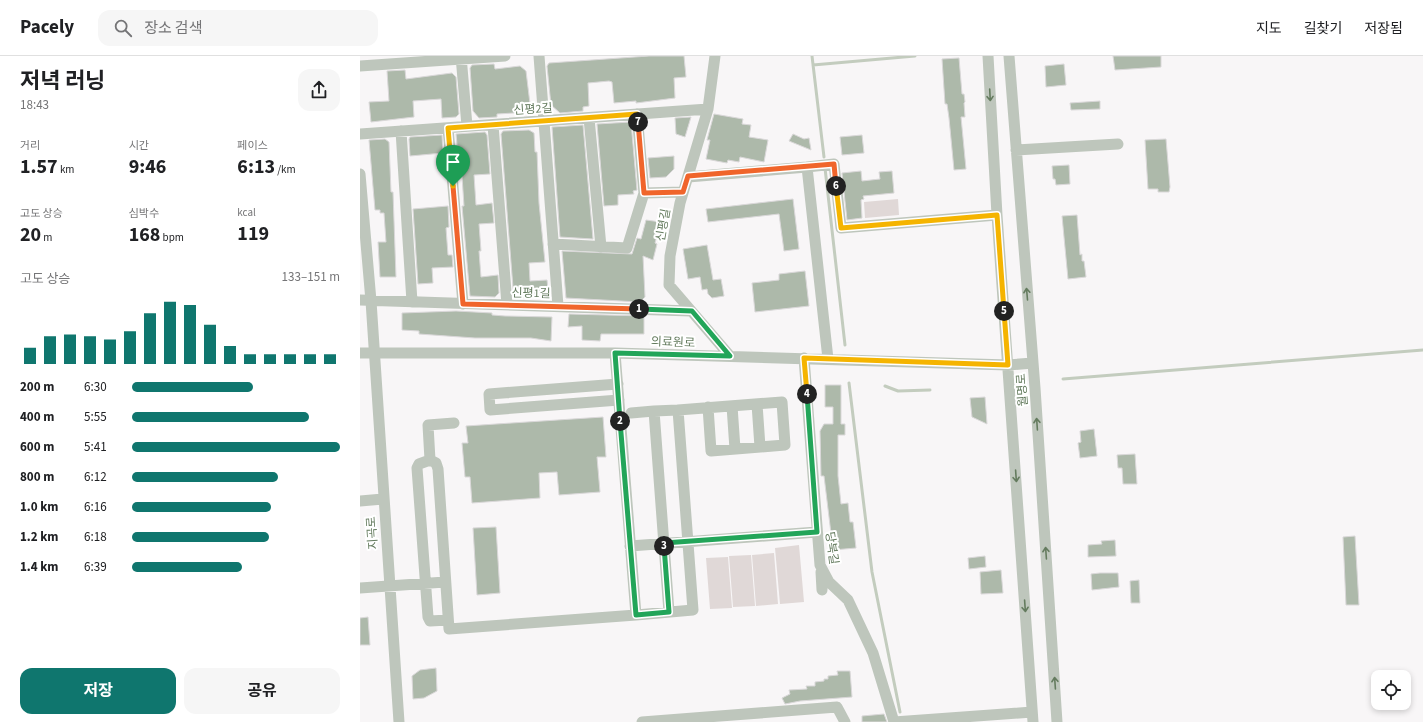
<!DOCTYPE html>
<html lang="ko">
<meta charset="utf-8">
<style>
:root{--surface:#fff;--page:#f6f6f6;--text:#202124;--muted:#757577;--line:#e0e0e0;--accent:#0f766e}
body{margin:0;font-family:"Source Sans 3","Noto Sans KR",sans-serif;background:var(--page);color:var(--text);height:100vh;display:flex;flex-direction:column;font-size:15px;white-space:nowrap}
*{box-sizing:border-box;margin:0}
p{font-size:13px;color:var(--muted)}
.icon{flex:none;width:22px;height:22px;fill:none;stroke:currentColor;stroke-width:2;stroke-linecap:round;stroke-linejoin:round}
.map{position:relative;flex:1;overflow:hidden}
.details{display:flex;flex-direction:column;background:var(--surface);width:360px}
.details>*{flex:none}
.buttons{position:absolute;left:1011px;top:614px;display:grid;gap:8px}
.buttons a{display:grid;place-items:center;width:40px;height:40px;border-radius:8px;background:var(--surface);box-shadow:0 2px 6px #0003;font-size:20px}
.pin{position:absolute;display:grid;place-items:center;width:34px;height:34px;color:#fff;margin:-41px -17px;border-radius:50% 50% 50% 0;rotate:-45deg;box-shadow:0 0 4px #0007}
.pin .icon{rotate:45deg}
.km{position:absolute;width:20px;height:20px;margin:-10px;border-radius:50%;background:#222;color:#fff;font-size:11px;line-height:20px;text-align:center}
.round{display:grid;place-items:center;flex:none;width:42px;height:42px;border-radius:12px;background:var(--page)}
.summary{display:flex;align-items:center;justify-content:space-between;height:68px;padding:0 20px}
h1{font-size:22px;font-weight:700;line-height:30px}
.figures{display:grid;grid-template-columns:repeat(3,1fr);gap:6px;height:68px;padding:4px 20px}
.figures div{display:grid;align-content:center}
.figures b{font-size:20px;font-weight:700}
.figures small{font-size:11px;font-weight:400}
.figures p{font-size:11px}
.chart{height:112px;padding:8px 20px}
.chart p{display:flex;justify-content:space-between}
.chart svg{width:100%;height:72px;margin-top:4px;stroke:var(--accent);stroke-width:6}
.cta{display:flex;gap:8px;margin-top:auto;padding:8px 20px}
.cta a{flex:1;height:46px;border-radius:12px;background:var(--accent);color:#fff;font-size:16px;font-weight:700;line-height:46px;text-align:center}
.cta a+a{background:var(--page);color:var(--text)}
ul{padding:0 20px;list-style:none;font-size:13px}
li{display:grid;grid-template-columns:64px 48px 1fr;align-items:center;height:30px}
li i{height:10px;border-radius:5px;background:var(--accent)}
header{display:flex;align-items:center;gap:24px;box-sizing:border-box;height:56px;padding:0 20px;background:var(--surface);border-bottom:1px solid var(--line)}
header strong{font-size:19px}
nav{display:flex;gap:22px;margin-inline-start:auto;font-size:14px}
.search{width:280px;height:36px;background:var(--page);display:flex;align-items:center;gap:10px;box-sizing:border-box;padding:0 14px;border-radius:12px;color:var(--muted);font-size:15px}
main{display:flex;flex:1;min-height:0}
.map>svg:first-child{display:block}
.green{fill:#e0d8d7}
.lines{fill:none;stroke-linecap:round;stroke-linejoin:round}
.stream{stroke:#c3ccbe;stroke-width:3}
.building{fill:#adb9aa;stroke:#dad8d9}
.minor{stroke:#bec6bc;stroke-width:11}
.oneway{stroke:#647b5e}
.split-1-casing{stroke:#fff;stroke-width:8}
.split-2-casing{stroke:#fff;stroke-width:8}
.split-3-casing{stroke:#fff;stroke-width:8}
.split-4-casing{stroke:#fff;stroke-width:8}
.split-5-casing{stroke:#fff;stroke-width:8}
.split-6-casing{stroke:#fff;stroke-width:8}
.split-7-casing{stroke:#fff;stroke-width:8}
.split-8-casing{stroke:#fff;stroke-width:8}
.split-1{stroke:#f0652b;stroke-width:5}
.split-2{stroke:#22a559;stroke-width:5}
.split-3{stroke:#22a559;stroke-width:5}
.split-4{stroke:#22a559;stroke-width:5}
.split-5{stroke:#f5b400;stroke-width:5}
.split-6{stroke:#f5b400;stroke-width:5}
.split-7{stroke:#f0652b;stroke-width:5}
.split-8{stroke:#f5b400;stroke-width:5}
.labels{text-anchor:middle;stroke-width:4;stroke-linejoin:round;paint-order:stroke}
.street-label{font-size:12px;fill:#647b5e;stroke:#fff}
</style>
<header>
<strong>Pacely</strong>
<div class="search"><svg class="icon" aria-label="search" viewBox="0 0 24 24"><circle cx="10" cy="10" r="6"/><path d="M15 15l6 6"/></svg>장소 검색</div>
<nav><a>지도</a><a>길찾기</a><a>저장됨</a></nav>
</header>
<main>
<section class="details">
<div class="summary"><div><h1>저녁 러닝</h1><p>18:43</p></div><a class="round"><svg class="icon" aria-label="share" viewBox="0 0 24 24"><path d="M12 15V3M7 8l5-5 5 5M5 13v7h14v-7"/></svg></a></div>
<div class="figures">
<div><p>거리</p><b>1.57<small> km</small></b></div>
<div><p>시간</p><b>9:46</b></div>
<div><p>페이스</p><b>6:13<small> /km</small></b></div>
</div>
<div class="figures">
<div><p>고도 상승</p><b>20<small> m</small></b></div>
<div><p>심박수</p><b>168<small> bpm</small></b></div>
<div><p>kcal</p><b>119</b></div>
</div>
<div class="chart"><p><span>고도 상승</span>133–151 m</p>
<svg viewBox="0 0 160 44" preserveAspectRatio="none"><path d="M5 44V34M15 44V27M25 44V26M35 44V27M45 44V29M55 44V24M65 44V13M75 44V6M85 44V8M95 44V20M105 44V33M115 44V38M125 44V38M135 44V38M145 44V38M155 44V38"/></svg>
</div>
<ul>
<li><b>200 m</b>6:30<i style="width:58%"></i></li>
<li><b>400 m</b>5:55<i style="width:85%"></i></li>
<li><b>600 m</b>5:41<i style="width:100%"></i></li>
<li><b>800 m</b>6:12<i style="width:70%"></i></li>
<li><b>1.0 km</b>6:16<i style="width:67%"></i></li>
<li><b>1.2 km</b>6:18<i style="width:66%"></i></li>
<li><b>1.4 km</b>6:39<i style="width:53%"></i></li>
</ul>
<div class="cta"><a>저장</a><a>공유</a></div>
</section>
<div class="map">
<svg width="1063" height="666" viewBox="0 0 1063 666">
<rect width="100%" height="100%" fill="#f8f6f7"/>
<path class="green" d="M538,143L539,159L505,162L504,146Z
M439,489L444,546L420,548L415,492Z
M414,497L418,548L396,550L392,499Z
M391,499L395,550L373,551L369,500Z
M368,501L372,552L350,553L346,502Z"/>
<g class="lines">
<path class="stream" d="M452,0L464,101
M453,9L555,0
M465,112L485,289
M703,323L1063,294
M489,327L512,516L540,656
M525,330L538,335L570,334"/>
</g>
<path class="building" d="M289,0H324L326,21L314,22L315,42L276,47V45L254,47L252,26L249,25L228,27L229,50L223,51V55L200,57L191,49L187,10L189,7Z
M753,0H801V11L755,14Z
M599,2L602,38H604L605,46L604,47L605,61H601L606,113L594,114L589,62L587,48H585L582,3Z
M134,8L135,13L160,10L166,15L171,56L137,58V61L119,62L113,55L110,12L112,9Z
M704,8L706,29L686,31L685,10Z
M45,14L46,23L92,17L96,21L99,58L96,61L82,62L81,43L53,45L54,61L11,66L9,46L29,45L27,15Z
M740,45V53L711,54L710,47Z
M354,58L383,63L382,68L391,69L389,81L408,84L404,106L380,101L379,106L368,104L367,107L346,103L350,84H347Z
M331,61L325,81L316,78L315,62Z
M271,66L277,134L273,135L274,138L258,139V149L244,150L237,68Z
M223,69L233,183L200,181L192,71Z
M169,74L174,77L175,96H177L179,147L185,206L169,207L170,225L187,224L188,233L182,239H166V242L158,240L154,237L153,232L141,78L143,75Z
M125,76L127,79L130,118L114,119L116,149L132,147L134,167L119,168L121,195H119L121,221L138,219L139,237L135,241L110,240L102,150H104L102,120H100L96,78Z
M433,78L444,83L449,82L451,94L429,85Z
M82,79L83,97L50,100L49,83L50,81Z
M502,79L504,97L482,99L480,81Z
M25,83L29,86L31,136H33L36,221H20L18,186H26L24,157H20V154H15L9,84Z
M806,83L810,131L809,136H798V133H788L785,84Z
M314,100V113L306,121L290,122L288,102Z
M709,109L710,128L696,129L695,123H693L692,110Z
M501,115L502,125L520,123L519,116L532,115L534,137L503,140L504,143L501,144L502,162L487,164L482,117Z
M433,143L439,193L424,195L419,158L348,166L346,153Z
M88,150L89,171L86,172L88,199H92L93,211L72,212L73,227L58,228L53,153Z
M717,159L720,199L722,198V205H724L726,221L708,223L702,160Z
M286,164L301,166L295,187L297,188L293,204L283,200L285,241L280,246L206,242L202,195L272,198L277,182L281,183Z
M347,189L353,224L361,223L364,240L352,242L348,238L347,233L342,234L340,221L328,223L323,193Z
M445,215L449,250L395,256L392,227L419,224V218Z
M96,255L132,257V259L145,260L192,261L191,285L171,282H115L59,278V275L42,274V257Z
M209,258L284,260V278H241L240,285L222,284V270L208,271Z
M465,329H481V368H485V379H478V420L481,448L488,447L490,466H493L496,492L473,494L464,420H461L460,375L464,368H473V351H465Z
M625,341L627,368L612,361L610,342Z
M243,361L246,401H237L240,436L199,439L197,416L179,417L180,442L112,447L110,421H105L102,387H108L106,370Z
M734,373L737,400L720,402L718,387L721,386L720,375Z
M775,398L777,428H763L762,412H758L757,399Z
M136,471L140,537L117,539L113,472Z
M995,480L999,549H986L983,481Z
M755,484L756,500L728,501V489L742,488L741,485Z
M625,500L626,511L609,513L608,502Z
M641,514L643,537L621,538L620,516Z
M740,517H758L759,531L732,534L731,518Z
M779,524L780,547H771L770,525Z
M8,561L10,589H0V562Z
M76,612L77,635L64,642L53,643L52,620L60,614Z
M477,615H490L492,641L440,645L425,648L422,642L430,638L429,634L447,633L446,630H455V626L464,625V623H468V620L478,619Z
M524,658L527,666H502V660Z"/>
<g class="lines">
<path class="minor" d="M101,0L107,70
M179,0L198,250
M355,0L348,53L320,147L310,200L309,229L370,300
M628,0L637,159L673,666
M649,0L675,332L697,666
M0,10L145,0
M229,62L241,191
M133,69L147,249
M88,72L103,248
M41,75L52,246
M0,78L348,53
M656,94L758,88
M447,111L474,108L481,172L637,159
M0,118L11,245L39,666
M328,121L447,111L468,303
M284,137L323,136
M193,188L267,192L284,137L277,58
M0,244L331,255
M0,297H255L648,309L673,307
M444,302L460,509L469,526L488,544L513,597L534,666
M258,328L129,338L130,354L259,344
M397,348L400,391
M372,350L375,393
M271,357L294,355
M94,367L68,369L70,404L76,407L78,413L89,573L276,559L255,297
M70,404L59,408L57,412L68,561L70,565L88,564
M0,445L23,443
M270,490L457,476
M461,516L462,534
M0,532L85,526
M309,556L294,355L318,354
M276,559L333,554L318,354L422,346L425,389L351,395L348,351
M282,666L477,651L485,666
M534,666L672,656"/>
</g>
<defs><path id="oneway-shaft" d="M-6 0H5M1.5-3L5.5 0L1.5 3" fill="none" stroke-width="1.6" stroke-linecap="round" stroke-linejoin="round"/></defs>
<g class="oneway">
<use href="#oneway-shaft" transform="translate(630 39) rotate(87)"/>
<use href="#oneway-shaft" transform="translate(667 238) rotate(-95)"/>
<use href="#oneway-shaft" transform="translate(677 368) rotate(-94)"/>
<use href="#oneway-shaft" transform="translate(656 420) rotate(86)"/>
<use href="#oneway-shaft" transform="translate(686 497) rotate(-94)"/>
<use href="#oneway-shaft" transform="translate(665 550) rotate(86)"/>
<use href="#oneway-shaft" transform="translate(695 627) rotate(-94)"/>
</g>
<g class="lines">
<g class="split-1-casing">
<path id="split-1" d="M93,130L103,248L279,253"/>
</g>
<g class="split-2-casing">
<path id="split-2" d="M260,365L255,297L370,300L332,255L279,253"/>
</g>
<g class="split-3-casing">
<path id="split-3" d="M260,365L276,559L309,556L304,490"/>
</g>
<g class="split-4-casing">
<path id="split-4" d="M304,490V487L457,476L447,338"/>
</g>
<g class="split-5-casing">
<path id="split-5" d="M447,338L444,302L648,309L644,255"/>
</g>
<g class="split-6-casing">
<path id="split-6" d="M476,130L481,172L637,159L644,255"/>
</g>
<g class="split-7-casing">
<path id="split-7" d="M278,66L284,137L323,136L328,120L474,108L476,130"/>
</g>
<g class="split-8-casing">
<path id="split-8" d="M93,130L88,72L277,58L278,66"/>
</g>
<use href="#split-1" class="split-1"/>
<use href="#split-2" class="split-2"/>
<use href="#split-3" class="split-3"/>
<use href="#split-4" class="split-4"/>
<use href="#split-5" class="split-5"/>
<use href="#split-6" class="split-6"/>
<use href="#split-7" class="split-7"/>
<use href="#split-8" class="split-8"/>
</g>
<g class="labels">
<g class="street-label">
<text transform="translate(173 53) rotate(-4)" y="4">신평2길</text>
<text transform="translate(303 169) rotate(-80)" y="4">신평길</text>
<text transform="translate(171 237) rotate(1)" y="4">신평1길</text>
<text transform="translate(313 286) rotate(2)" y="4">의료원로</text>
<text transform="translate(662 334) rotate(-94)" y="4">월명로</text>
<text transform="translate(12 477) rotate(-94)" y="4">지곡로</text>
<text transform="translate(472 492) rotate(82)" y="4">당북길</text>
</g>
</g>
</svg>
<div class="buttons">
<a><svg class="icon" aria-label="locate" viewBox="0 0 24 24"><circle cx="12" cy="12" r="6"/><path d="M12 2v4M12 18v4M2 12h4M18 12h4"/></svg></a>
</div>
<div class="pin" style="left:93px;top:130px;background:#1e9e55"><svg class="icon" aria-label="arrive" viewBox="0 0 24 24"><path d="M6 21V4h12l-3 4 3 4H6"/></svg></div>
<b class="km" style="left:279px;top:253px">1</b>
<b class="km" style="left:260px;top:365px">2</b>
<b class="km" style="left:304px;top:490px">3</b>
<b class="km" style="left:447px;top:338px">4</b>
<b class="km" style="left:644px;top:255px">5</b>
<b class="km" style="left:476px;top:130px">6</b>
<b class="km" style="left:278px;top:66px">7</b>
</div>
</main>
